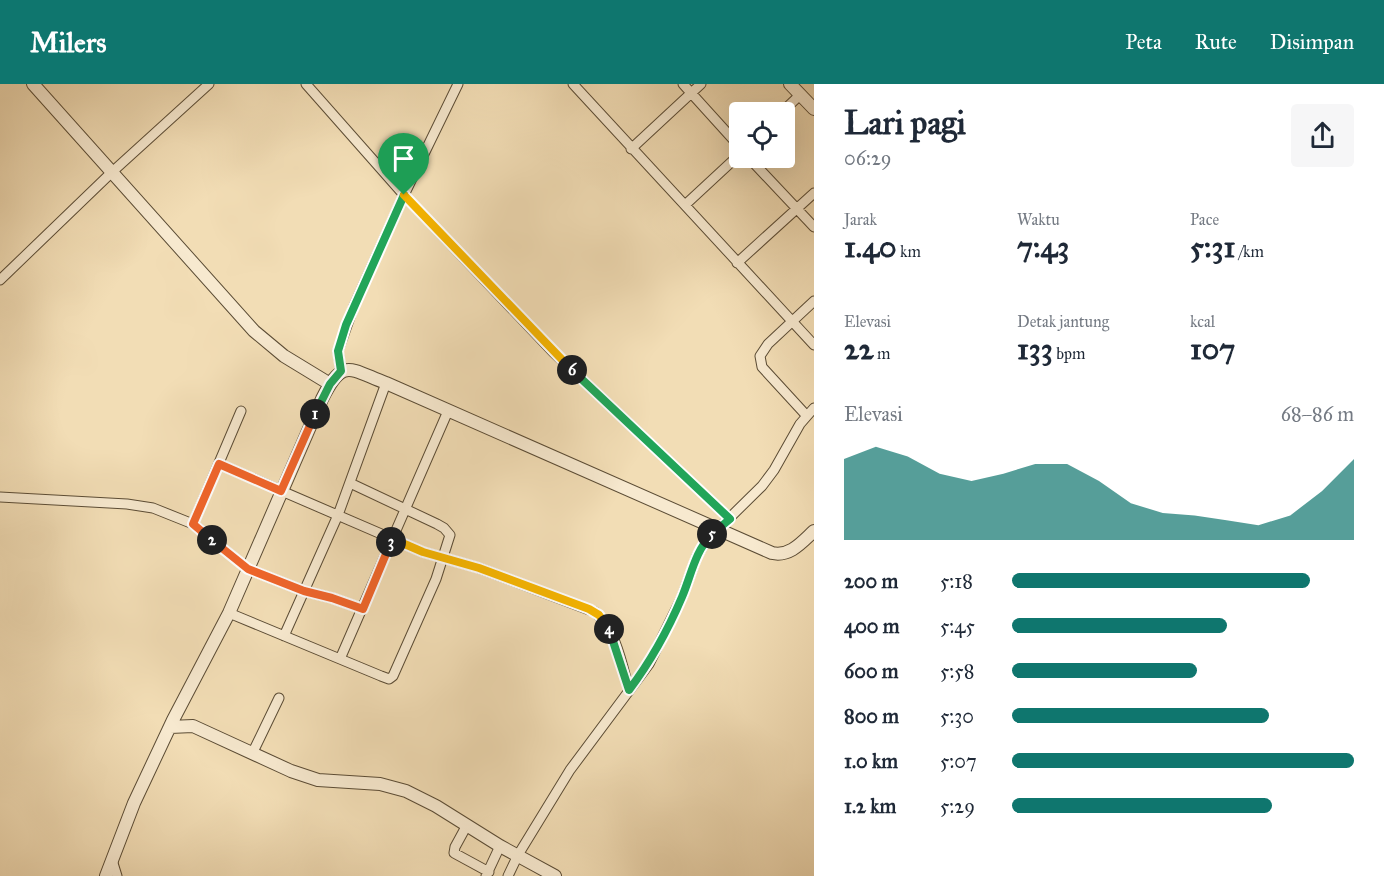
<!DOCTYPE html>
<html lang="id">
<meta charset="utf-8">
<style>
:root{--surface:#fff;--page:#f6f6f7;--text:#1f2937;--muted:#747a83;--accent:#0f766e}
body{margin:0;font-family:"IM FELL Great Primer",serif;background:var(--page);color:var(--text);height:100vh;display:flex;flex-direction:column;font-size:22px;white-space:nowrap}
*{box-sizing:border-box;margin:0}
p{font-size:20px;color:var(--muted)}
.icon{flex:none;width:33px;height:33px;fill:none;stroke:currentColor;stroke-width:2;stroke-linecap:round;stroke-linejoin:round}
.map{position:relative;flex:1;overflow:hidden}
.details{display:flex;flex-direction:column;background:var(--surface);width:570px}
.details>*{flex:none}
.controls{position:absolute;left:729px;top:18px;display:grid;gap:12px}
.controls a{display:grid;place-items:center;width:66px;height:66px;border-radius:6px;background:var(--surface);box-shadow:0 6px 24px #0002;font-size:30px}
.pin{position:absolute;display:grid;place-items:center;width:51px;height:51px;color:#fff;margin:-62px -26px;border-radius:50% 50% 50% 0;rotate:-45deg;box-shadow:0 0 6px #0007}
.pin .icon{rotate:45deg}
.km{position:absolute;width:30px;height:30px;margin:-15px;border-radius:50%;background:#222;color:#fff;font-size:16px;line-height:30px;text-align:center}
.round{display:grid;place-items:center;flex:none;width:63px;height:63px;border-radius:6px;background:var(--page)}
.headline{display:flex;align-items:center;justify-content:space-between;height:102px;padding:0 30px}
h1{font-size:33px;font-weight:700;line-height:45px}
.metrics{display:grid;grid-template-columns:repeat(3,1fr);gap:9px;height:102px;padding:6px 30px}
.metrics div{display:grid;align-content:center}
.metrics b{font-size:30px;font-weight:700}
.metrics small{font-size:16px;font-weight:400}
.metrics p{font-size:16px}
.chart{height:168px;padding:12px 30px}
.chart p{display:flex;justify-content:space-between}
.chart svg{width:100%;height:108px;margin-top:6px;fill:var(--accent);opacity:.7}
ul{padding:0 30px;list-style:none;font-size:20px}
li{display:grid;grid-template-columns:96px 72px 1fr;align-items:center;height:45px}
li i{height:15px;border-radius:8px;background:var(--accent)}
header{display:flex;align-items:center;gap:36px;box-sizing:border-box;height:84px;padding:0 30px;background:var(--accent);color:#fff}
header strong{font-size:28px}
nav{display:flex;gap:33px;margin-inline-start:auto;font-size:21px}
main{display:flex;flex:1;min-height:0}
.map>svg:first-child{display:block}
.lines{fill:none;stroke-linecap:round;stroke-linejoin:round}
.minor-casing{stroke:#5b4c35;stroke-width:11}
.tertiary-casing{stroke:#5b4c35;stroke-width:14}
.minor{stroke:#f7e9cf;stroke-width:9}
.tertiary{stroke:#f7e9cf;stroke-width:12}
.split-1-casing{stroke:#fff;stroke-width:12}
.split-2-casing{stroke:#fff;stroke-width:12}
.split-3-casing{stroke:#fff;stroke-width:12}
.split-4-casing{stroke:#fff;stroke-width:12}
.split-5-casing{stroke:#fff;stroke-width:12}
.split-6-casing{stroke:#fff;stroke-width:12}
.split-7-casing{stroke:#fff;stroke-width:12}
.split-1{stroke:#22a559;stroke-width:8}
.split-2{stroke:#f0652b;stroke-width:8}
.split-3{stroke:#f0652b;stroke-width:8}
.split-4{stroke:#f5b400;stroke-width:8}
.split-5{stroke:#22a559;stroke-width:8}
.split-6{stroke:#22a559;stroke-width:8}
.split-7{stroke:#f5b400;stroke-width:8}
</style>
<header>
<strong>Milers</strong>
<nav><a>Peta</a><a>Rute</a><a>Disimpan</a></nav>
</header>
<main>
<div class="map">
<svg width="814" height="792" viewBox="0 0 814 792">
<rect width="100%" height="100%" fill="#f2ddb5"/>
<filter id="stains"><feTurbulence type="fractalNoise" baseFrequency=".00333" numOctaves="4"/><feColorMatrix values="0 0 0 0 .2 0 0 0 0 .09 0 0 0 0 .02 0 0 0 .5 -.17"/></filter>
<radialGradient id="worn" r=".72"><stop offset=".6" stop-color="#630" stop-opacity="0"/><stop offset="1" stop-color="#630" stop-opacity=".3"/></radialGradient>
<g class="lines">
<g class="minor-casing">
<path id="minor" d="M306,0L404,111L553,268L730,435
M573,0L814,261
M683,0L740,63
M782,28L800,11
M631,65L701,0
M749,74L814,143
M685,121L740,70
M737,179L814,109
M0,196L111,89L209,0
M341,287L338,267L354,222L404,111L458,0
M806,331L762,283L760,272L768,260L814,217
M219,380L423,468L479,484L595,528C616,546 622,580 629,606
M0,413L127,420L153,424L193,440L248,485L304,507L332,514L363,525
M193,440L241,327
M229,529L381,592L389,595L393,592L436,495L450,451L444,444L437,440L350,399
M284,552L338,431L386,299
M340,575L448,327
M252,670L279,614
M467,741L455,763L454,769L489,788
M112,776L117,792
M486,792L500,762
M508,792L518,771L570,686L649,580L682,513L697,472L706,457L762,402L774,386L800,340L814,324"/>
</g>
<g class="tertiary-casing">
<path id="tertiary" d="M33,0L254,247L284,272L330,300
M790,0L814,25
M170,643L193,642L291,687L318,696L380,700L406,707L436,722L500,762L555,792
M106,792L134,719L173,636L229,529L322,315C343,273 349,285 386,299L772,469C790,473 802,458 814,447"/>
</g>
<use href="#minor" class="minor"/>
<use href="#tertiary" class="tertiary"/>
</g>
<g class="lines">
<g class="split-1-casing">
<path id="split-1" d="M315,330L330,300L341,287L338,267L346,241L404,111"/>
</g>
<g class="split-2-casing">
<path id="split-2" d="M212,456L193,440L219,380L281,407L315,330"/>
</g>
<g class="split-3-casing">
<path id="split-3" d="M212,456L248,485L304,507L332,514L363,525L391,458"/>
</g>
<g class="split-4-casing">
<path id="split-4" d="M391,458L393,455L423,468L479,484L589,525L599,531L609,545"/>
</g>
<g class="split-5-casing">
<path id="split-5" d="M609,545L629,606C651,577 668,546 682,513C691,492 695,467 712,450"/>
</g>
<g class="split-6-casing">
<path id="split-6" d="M572,286L730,435L712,450"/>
</g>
<g class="split-7-casing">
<path id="split-7" d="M404,111L572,286"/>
</g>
<use href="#split-1" class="split-1"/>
<use href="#split-2" class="split-2"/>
<use href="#split-3" class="split-3"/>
<use href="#split-4" class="split-4"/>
<use href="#split-5" class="split-5"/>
<use href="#split-6" class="split-6"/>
<use href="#split-7" class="split-7"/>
</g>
<rect width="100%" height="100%" filter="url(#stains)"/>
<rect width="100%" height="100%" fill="url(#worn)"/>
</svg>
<div class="controls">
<a><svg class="icon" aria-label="locate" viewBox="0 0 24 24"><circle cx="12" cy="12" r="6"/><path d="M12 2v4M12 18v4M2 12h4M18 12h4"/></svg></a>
</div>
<div class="pin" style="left:404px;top:111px;background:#1e9e55"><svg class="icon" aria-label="arrive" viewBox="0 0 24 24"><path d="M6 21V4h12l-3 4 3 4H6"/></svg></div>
<b class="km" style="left:315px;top:330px">1</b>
<b class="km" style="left:212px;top:456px">2</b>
<b class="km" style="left:391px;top:458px">3</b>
<b class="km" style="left:609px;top:545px">4</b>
<b class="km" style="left:712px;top:450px">5</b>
<b class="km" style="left:572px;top:286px">6</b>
</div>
<section class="details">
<div class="headline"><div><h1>Lari pagi</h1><p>06:29</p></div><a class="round"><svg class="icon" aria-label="share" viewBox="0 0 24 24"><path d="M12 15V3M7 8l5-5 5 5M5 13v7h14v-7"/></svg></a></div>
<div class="metrics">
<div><p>Jarak</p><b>1.40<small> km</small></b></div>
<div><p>Waktu</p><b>7:43</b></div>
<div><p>Pace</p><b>5:31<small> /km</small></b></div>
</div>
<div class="metrics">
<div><p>Elevasi</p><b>22<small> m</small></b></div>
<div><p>Detak jantung</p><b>133<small> bpm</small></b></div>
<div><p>kcal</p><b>107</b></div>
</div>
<div class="chart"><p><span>Elevasi</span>68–86 m</p>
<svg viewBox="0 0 160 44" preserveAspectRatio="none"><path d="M0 44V11L10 6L20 10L30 17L40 20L50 17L60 13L70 13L80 20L90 29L100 33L110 34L120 36L130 38L140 34L150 24L160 11V44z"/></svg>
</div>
<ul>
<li><b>200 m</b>5:18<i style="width:87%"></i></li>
<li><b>400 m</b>5:45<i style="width:63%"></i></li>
<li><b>600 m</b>5:58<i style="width:54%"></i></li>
<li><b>800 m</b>5:30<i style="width:75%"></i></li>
<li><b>1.0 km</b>5:07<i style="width:100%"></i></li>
<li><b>1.2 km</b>5:29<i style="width:76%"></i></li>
</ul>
</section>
</main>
